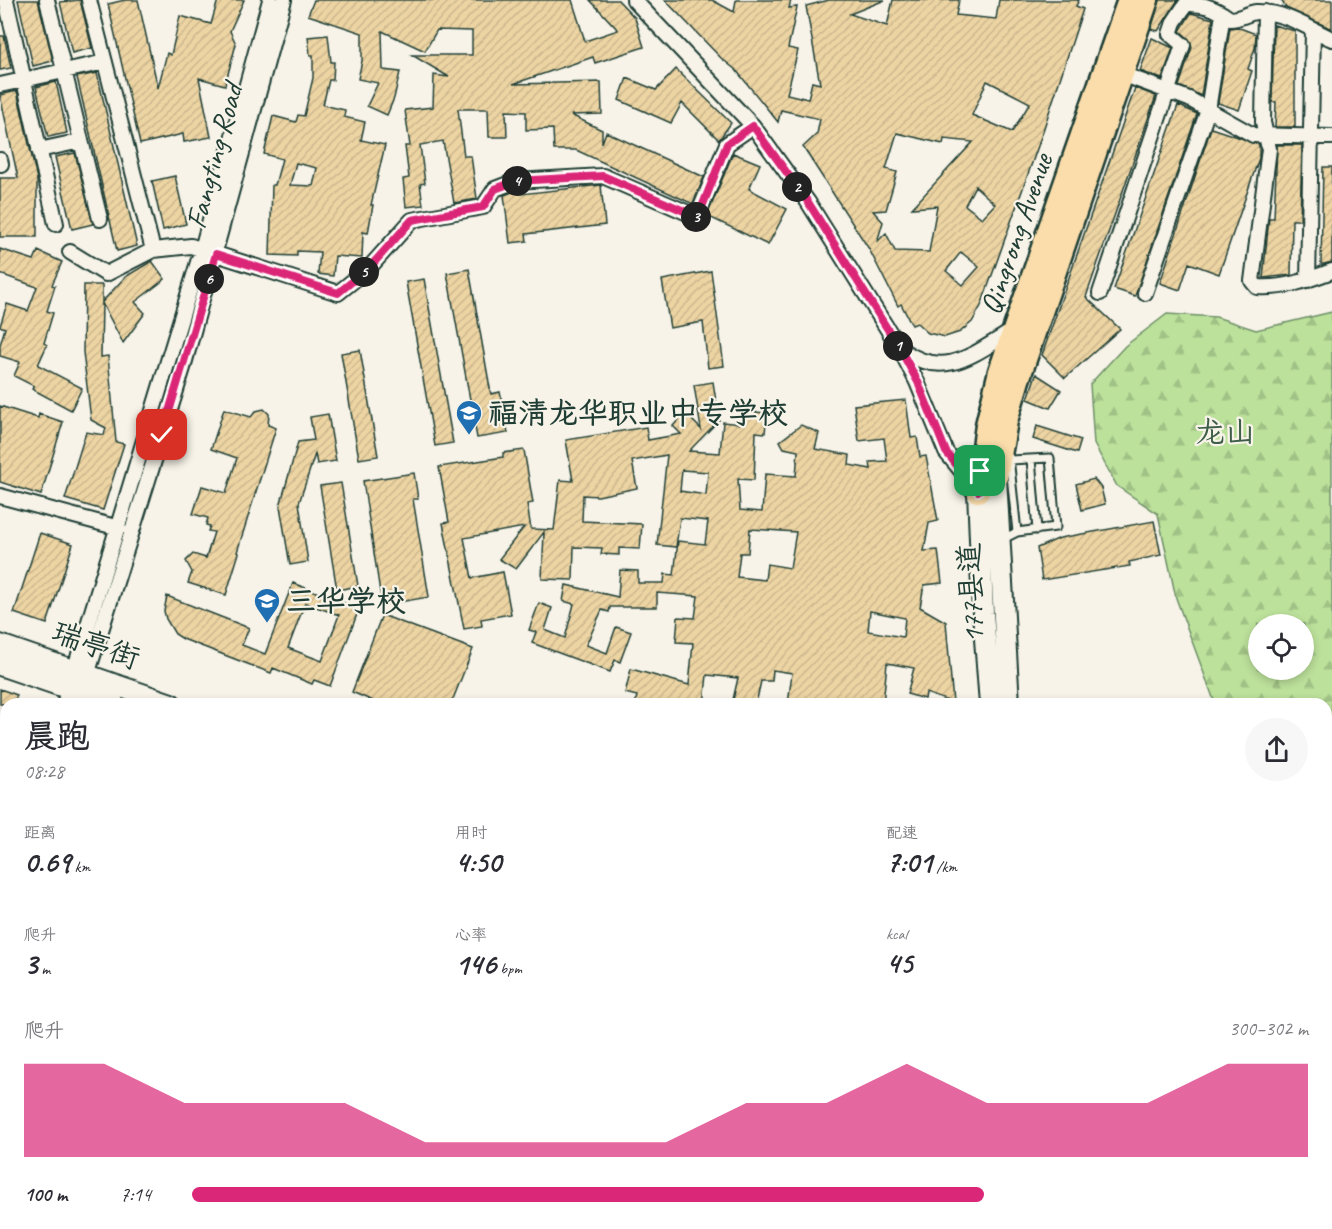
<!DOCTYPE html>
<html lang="zh">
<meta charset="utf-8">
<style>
:root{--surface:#fff;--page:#f7f7f7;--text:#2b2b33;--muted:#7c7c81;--accent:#db2777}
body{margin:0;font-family:Caveat,"LXGW WenKai TC",sans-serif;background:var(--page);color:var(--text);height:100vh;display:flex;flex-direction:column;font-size:22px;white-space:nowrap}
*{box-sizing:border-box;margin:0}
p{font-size:20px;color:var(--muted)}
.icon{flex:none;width:33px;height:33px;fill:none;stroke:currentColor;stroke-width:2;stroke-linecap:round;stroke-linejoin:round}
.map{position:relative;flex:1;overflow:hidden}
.side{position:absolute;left:0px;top:698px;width:1332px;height:532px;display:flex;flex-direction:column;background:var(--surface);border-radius:18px 18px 0 0;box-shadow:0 3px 9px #0003}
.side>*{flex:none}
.controls{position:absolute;left:1248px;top:614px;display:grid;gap:12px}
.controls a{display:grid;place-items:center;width:66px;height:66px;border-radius:50%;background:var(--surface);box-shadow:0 3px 9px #0003;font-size:30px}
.pin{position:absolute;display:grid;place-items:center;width:51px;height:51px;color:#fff;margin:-26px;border-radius:12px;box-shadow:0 3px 9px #0006}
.km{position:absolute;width:30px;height:30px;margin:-15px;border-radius:50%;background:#222;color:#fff;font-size:16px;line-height:30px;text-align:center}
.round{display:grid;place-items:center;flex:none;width:63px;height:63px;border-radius:32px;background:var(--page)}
.head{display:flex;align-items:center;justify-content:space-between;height:102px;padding:0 24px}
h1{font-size:33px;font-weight:600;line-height:45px}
.metrics{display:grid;grid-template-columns:repeat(3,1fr);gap:9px;height:102px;padding:6px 24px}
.metrics div{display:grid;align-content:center}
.metrics b{font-size:30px;font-weight:600}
.metrics small{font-size:16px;font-weight:400}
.metrics p{font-size:16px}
.chart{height:168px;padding:12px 24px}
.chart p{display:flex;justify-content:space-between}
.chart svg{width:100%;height:108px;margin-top:6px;fill:var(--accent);opacity:.7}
ul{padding:0 24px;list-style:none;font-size:20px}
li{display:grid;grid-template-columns:96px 72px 1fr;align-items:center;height:45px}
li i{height:15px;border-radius:8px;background:var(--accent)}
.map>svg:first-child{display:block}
.forest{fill:url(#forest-firs);stroke:#6e8f68;stroke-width:1.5;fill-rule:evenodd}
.building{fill:url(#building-hatch);stroke:#1f3d34;stroke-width:1.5;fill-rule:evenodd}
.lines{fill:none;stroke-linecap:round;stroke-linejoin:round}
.service-casing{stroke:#1f3d34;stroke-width:11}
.minor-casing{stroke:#1f3d34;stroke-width:18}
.secondary-casing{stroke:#1f3d34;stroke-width:24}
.primary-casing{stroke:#1f3d34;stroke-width:27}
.service{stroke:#f7f3e8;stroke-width:7}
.minor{stroke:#f7f3e8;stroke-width:14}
.secondary{stroke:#f7f3e8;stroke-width:20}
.primary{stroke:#fbddab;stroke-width:22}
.route-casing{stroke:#fff;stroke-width:12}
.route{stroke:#db2777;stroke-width:8}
.labels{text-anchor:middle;stroke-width:4.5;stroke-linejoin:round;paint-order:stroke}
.street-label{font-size:30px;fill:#1f3d34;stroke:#f7f3e8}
.poi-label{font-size:30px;font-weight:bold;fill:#1f3d34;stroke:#f7f3e8;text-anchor:start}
.park-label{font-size:30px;fill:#3e5e49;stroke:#f7f3e8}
</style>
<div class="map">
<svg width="1332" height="1229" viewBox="0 0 1332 1229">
<defs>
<pattern id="forest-firs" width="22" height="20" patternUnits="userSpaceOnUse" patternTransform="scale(1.5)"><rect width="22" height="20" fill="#bce19b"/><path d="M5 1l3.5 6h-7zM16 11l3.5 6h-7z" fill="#a1c286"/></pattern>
<pattern id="building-hatch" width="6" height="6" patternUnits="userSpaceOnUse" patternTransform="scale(1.5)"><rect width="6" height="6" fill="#edd4a3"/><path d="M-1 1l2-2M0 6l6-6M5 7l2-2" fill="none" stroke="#cbb78d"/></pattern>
</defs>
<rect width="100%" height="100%" fill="#f7f3e8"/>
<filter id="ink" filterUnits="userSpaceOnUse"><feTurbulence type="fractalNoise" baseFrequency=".0167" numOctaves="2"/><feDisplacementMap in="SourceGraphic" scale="12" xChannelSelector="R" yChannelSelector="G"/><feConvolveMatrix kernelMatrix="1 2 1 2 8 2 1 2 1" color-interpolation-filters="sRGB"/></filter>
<g filter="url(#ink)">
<path class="forest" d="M1332,312V788L1326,786V704L1215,703L1176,598L1158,514L1117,486L1094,444L1090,384L1125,346L1167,314L1216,317L1256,330ZM1258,624H1304V669H1258Z"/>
<path class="building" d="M18,0H38L53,61L33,66Z
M80,0L92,48L72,53L60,2Z
M125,0H138L158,88L167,53L171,55L180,16L211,24L218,0H244L230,31L236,44L225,85L199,78L211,137L184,142L183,134L140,144L108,4Z
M314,0H572L585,41L618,30L590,0H618L635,18L644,47L595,63L593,57L513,84L601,82L602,114L571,115L602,130V143L606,132L704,177L693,204L576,150H554L553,129L526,130V112L506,111L507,137H489L488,109H458L464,156H471L477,199L454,203L443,141L420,145L425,183L420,184L423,205L406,207L403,179L409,178L405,146H410L405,110L433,107L434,75L449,77L412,55H472V31L437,30L425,51L382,31L383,70L400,72L394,98L387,115L367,106L378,83L358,79L362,61V33L308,15Z
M665,0H712L734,12L736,0H791L789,8L797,7L788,48L798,50L787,94L808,99L812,82L820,84L806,6L829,0H885L850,14L887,26L893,0H959L956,15L996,19L999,0H1079L1076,6L1083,9L1038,146L981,306L972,322L960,332L945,337L928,333L917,323L912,325L901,304L898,306L869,249L803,147L817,134L820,119L781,110L778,122L736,70L721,58ZM987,81L1030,103L1012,132L972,115ZM897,133L943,144L944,139L973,142L912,208L937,206L929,252L895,251L886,233L877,242L883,222L873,211L886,210L897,172L886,169ZM975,186L995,204L982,218L965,205ZM961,252L979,267L963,285L946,271Z
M1160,0H1178L1158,31L1151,29Z
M1281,0H1332V29L1286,8Z
M1191,13L1213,19L1201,96L1179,86L1192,47L1189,39L1180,31Z
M1274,25L1295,31V127H1275L1276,102H1272Z
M1237,27L1256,34L1255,48L1248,69L1252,71L1239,110L1218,103L1230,28Z
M328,35L331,62H334L333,80H329L323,105L345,110L344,117L365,122L361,140L385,145L371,205H373L368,233L363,232L362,258L335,256L333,276L318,274L320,252L297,251V256L270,255L272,185H275L282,159L264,154L273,116L296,122L298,115L304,116L313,78V55H310L308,37ZM296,163L317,168L313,186L290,185Z
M0,36H4L11,68L0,70Z
M1152,38L1173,48L1162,79L1140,71Z
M676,69L731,123L719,140L682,103L671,123L619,100L627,78L656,90Z
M97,73L137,246L117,251L77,77Z
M56,82L67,133L48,137L36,87Z
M1135,88L1156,96L1086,297L1120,329L1065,378L1042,355Z
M17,91L37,179V237H0V178H18L0,95Z
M1178,105L1197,114L1135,296L1114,289Z
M1211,128L1259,144V158L1219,274L1189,263L1180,290L1160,283Z
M1277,145H1302L1300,220H1292L1291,275L1263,278L1269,218H1274Z
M75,153L93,224L72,229L55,157Z
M733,153L760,164L749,189L787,209L768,245L707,216Z
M1323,167H1332V262L1324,264H1321Z
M175,176L186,224L163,230L152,181Z
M601,185L605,225L526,234L527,241L510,243L504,195L518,190H521V194Z
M0,249L34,260L38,251L62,262L52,285L55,286L47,311L53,313L44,343L47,345L38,365L82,388L71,410L32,389L34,386L14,376L20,362L0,356V345L5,328L0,326L7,304L28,311L37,287L0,274Z
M152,261L165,279L135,302L145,313L123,343L102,303L101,357L108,356L116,442L124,444L103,510L65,499L86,432L104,435L106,428L91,420L83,352L84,285H102V302L125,277Z
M469,269L491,394L500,392L508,433L477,438L447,273Z
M711,271L724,366L708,368L703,322L670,328L662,280Z
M424,279L453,443L435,446L406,282Z
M360,350L378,456L359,459L341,353Z
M1036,374L1061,390L1050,408L1028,399Z
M713,382L719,420L689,451L720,453L723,422L740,424L741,411L767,413L765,433L756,432L754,480L738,479L740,510L762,512L765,474L796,476L798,451L784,448L780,441L801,425L819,433L815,449L850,455L849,465L871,469L870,462L887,461L884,438L859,441L854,405L906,400L911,438L917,437L920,457L926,456L938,521L929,523L924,551L938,550L942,583L924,585L920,607L946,622L953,703L926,693L925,699L907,694L914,668L887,663L883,704H788L792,673L773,670L772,681H761L756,704H732L738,678L707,675L704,704H635L637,696L625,693L631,669L689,685L693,643L676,642L678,617L695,618L698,596L657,593V607H610L609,612L602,610L586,645L607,653L616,627L631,632L620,662L615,660L610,672L532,643L536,632L529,630L539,603L552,608L545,630L565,638L574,604L563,601L566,585L618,597L620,570L638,571V583H664L665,574L674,575L678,541L705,544L708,521L680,518L676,547L657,545L667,455L632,461L637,488L598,496L583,495L582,521L642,524L640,549L619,548V555L601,554L602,548L574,547L573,580L542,579L544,532L516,569L499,559L524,527L464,538L472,578L503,572L511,614L481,619L482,626L464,629L443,523L449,522L439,467L503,457V453L524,450L533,503L527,504L531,529L554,530L560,480L573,481L566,440L646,427L648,440L681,434L673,426L685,413L701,429L694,385ZM682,470L708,472L706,495L680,491ZM750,529L796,532L790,568L767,564L765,580L737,577L740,553H748ZM870,611L905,618L903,637L868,631Z
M0,406L38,418L39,414L63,422L41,495L0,482Z
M224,409L251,417L256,411L264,409L269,414L268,425L276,428L237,552L239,553L226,595L188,583L192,572L186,561L193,554L206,558L214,532L208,531L210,526L206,525L208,518L193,514L202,486L226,493L237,458L211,449Z
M328,414L336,461L317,464L315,454L299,503L308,562L290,565L280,506L298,442L314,440L310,417Z
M1037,426L1081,440L1077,453L1033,439Z
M414,473L418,499H413L429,597L382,605L363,481Z
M1094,479L1101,488L1105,504L1082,510L1076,484Z
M341,483L358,586L337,590L320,486Z
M1154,521L1161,555L1129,562L1130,566L1042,580L1037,548L1060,538Z
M40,533L73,544L47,624L14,613Z
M293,583L359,609L330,686L314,680L312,684L273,668L271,673L183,639L175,634L166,619L164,611L167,596L249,628L242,645L265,654ZM305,603L339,615L322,661L288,648Z
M382,615L473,649L451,704H380L352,692Z
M0,689L17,695L14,704H0Z"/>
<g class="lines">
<g class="service-casing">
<path id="service" d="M1031,459L1037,530
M1009,460L1050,458L1056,527L1017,532
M1003,539L1017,532L1009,457"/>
</g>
<g class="minor-casing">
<path id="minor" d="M6,0L56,224
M47,0L100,219
M89,0L153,250
M634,0L753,126L808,202L900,349L917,382L946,452L978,491
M1265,12L1263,122L1269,149L1252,281L1257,287C1283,289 1308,280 1332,271
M1122,74L1189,99L1253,135L1332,137
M0,85L105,62
M39,150L81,141
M0,160L1,164
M70,252L106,274L153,250L191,246L338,293L369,268L412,220L483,207L495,189L516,181L603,176L697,217L727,144L753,126
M1308,280L1313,30
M1100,293L1183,45L1170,34L1174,22L1186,4C1203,3 1216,8 1230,19C1241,19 1247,13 1256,12C1284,11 1308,28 1332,39
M1145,293L1208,110L1223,14
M902,350C946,381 974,353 1014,330
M0,496L119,528
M64,704L202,249L270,0
M78,704L183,368L284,0
M0,894L6,877
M0,930L6,913
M1326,1062L1332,1069
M1326,1222L1332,1221
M257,1224L259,1229
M302,1224L303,1229
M1194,1224L1195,1229
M212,1229L228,1224
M534,1229V1224
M617,1229L626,1224
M832,1229L834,1224
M1286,1229L1315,1224"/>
</g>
<g class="secondary-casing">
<path id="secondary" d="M996,478L1009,704
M978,491L983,613L990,704
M0,645L171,704
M0,665L114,704
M1032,1224L1033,1229
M1050,1224V1229"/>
</g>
<g class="primary-casing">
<path id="primary" d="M996,478L1006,421L1018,380L1147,0
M978,491L987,425L1000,371L1129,0"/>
</g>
<use href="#service" class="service"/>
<use href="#minor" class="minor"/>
<use href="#secondary" class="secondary"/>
<use href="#primary" class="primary"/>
</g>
</g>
<g class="lines" filter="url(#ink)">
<g class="route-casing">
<path id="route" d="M162,435L216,254L338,293L369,268L412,220L483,207L495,189L516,181L603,176L698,217L727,144L753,126L808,202L900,349L918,382L946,452L978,491L980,471"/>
</g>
<use href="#route" class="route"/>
</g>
<defs>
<g id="school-pin" transform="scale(1.35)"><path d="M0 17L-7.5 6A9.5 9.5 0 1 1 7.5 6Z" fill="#1f6fb2" stroke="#f7f3e8"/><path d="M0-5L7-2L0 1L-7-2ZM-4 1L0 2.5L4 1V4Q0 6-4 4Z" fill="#fff"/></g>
</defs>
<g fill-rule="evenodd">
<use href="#school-pin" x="469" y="413"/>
<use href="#school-pin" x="267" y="601"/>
</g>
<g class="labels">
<g class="street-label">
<text transform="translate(214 156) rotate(-75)" y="10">Fangting Road</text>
<text transform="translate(1016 234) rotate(-71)" y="10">Qingrong Avenue</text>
<text transform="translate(971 593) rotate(-93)" y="10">177县道</text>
<text transform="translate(96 645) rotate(19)" y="10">瑞亭街</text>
</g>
<g class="poi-label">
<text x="488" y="423">福清龙华职业中专学校</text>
<text x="286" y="611">三华学校</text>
</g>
<g class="park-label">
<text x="1225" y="442">龙山</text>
</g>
</g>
</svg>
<div class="controls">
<a><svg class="icon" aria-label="locate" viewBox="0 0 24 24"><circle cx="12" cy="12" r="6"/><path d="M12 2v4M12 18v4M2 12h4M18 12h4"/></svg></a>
</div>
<div class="pin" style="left:980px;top:471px;background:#1e9e55"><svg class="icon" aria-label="arrive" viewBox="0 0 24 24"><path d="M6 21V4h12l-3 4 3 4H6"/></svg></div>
<div class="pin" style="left:162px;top:435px;background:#d93025"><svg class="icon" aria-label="check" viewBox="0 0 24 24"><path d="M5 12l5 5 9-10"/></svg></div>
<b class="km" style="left:898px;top:346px">1</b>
<b class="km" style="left:797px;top:187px">2</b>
<b class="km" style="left:696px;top:217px">3</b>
<b class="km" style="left:517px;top:181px">4</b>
<b class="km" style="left:364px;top:272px">5</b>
<b class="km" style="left:209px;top:279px">6</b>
<section class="side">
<div class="head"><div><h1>晨跑</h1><p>08:28</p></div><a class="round"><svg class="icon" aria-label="share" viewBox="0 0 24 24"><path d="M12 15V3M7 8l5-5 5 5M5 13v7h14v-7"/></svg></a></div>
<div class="metrics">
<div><p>距离</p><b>0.69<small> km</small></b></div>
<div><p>用时</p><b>4:50</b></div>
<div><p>配速</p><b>7:01<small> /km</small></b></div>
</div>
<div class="metrics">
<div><p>爬升</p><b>3<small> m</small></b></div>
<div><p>心率</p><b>146<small> bpm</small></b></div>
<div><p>kcal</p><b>45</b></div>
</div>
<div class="chart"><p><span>爬升</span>300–302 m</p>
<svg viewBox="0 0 160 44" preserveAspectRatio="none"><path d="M0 44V6L10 6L20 22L30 22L40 22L50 38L60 38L70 38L80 38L90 22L100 22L110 6L120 22L130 22L140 22L150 6L160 6V44z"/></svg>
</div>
<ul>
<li><b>100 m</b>7:14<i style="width:71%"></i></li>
</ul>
</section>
</div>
